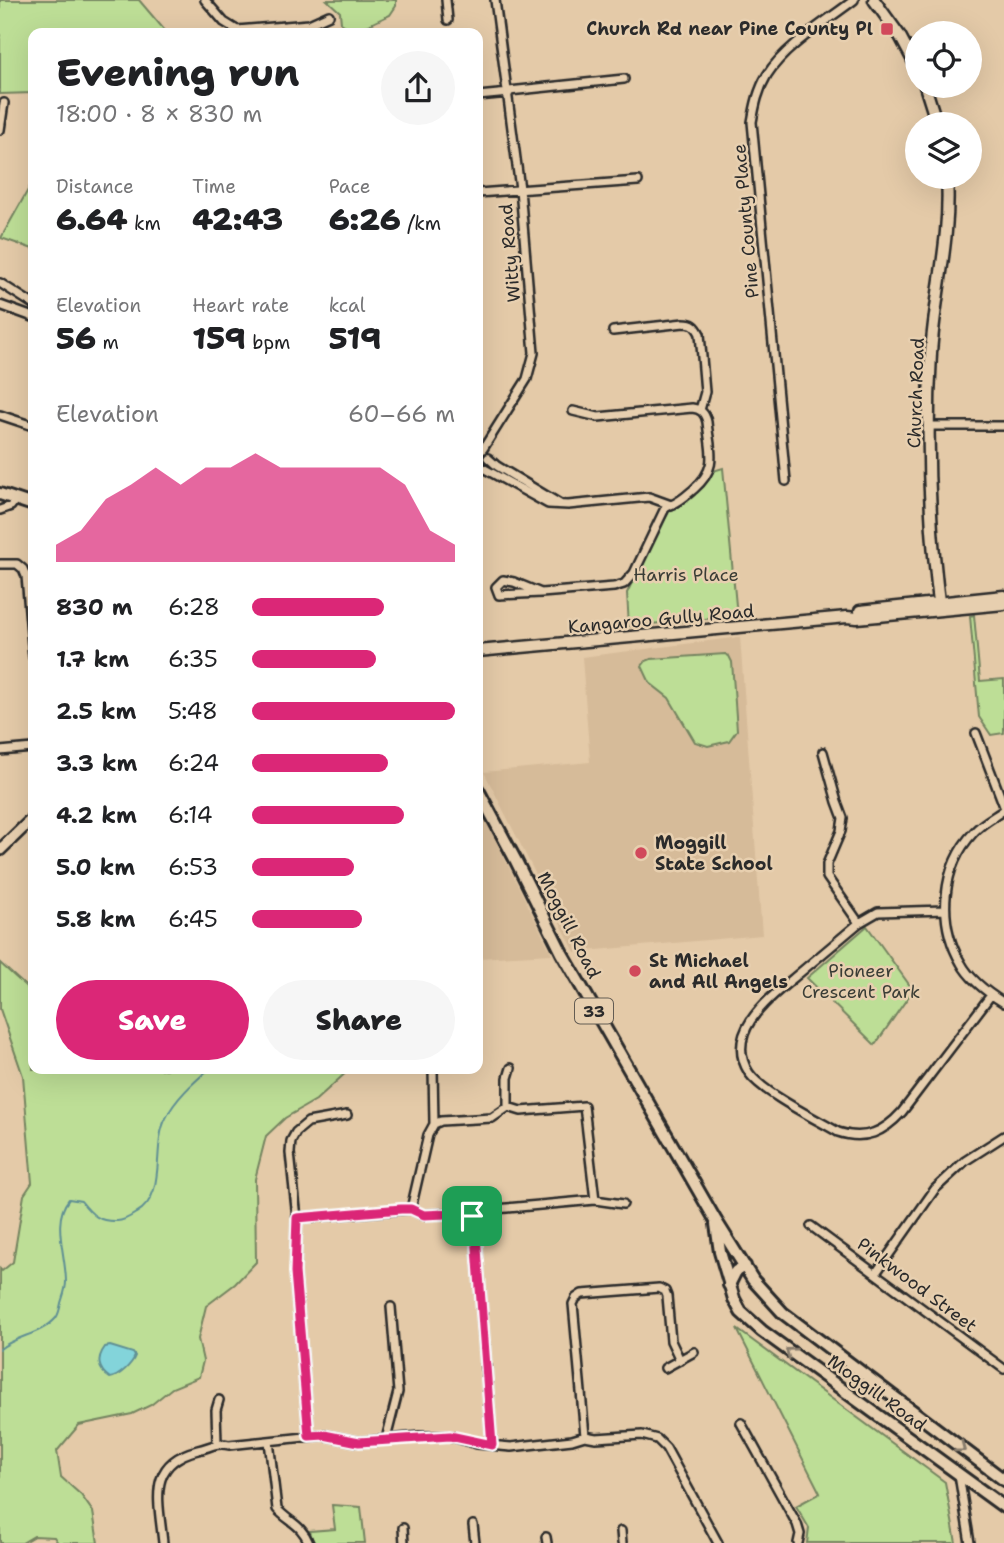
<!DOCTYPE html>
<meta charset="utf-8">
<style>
:root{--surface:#fff;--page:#f6f6f6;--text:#202124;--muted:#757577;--accent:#db2777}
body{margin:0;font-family:"Shantell Sans",sans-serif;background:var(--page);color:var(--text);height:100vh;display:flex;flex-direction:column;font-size:26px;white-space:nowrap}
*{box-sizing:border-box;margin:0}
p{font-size:23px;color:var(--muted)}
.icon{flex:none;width:38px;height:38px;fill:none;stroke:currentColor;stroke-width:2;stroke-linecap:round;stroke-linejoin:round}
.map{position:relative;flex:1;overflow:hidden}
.sheet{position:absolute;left:28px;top:28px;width:455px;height:1046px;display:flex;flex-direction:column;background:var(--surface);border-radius:14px;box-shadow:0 7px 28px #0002}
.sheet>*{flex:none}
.tools{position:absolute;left:905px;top:21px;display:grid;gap:14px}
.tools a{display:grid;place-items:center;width:77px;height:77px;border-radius:50%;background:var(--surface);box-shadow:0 7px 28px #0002;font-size:35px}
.pin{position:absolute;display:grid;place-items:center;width:60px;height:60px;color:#fff;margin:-30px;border-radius:14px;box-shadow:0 4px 10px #0006}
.round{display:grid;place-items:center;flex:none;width:74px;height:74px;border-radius:37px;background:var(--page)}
.overview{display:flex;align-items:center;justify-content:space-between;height:119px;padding:0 28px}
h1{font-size:38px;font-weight:800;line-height:52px}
.stats{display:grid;grid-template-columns:repeat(3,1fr);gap:10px;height:119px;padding:7px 28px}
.stats div{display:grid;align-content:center}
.stats b{font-size:30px;font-weight:800}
.stats small{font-size:19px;font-weight:400}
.stats p{font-size:19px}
.chart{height:196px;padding:14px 28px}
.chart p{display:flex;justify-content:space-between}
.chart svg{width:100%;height:126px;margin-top:7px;fill:var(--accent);opacity:.7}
.primary-button{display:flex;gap:14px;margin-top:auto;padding:14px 28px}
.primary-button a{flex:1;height:80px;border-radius:42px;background:var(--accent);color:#fff;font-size:28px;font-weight:800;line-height:80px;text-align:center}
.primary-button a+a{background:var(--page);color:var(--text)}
ul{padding:0 28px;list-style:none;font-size:23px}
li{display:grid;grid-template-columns:112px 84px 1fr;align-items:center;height:52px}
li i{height:18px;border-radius:9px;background:var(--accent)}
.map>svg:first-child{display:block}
.built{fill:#d6bb99}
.green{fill:#bdde96;stroke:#748460;stroke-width:2}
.water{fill:#83d4da;stroke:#609094;stroke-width:2}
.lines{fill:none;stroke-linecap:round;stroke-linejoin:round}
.stream{stroke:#609094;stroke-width:2}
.street-casing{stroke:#2b2b2b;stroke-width:12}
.secondary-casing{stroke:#2b2b2b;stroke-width:15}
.primary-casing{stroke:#2b2b2b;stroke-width:16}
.street{stroke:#e7cfaf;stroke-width:7}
.secondary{stroke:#e7cfaf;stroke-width:10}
.primary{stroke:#e7cfaf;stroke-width:10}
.oneway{stroke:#897d6d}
.route-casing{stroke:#fff;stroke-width:14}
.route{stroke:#db2777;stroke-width:9}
.poi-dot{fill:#d1495b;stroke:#e7cfaf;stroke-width:2.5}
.labels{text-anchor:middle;stroke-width:5;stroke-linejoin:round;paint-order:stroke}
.shield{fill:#e7cfaf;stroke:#635c53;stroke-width:2}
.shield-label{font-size:16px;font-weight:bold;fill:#2b2b2b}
.poi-label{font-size:18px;font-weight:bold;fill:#2b2b2b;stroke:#e7cfaf;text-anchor:start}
.street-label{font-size:18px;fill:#2b2b2b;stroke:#e7cfaf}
.park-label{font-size:18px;fill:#3a3d36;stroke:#e7cfaf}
</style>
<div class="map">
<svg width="1004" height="1543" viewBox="0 0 1004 1543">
<rect width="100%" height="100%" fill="#e4caa8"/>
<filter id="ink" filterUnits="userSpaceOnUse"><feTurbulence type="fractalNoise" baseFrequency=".0143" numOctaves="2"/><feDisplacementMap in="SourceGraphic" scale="14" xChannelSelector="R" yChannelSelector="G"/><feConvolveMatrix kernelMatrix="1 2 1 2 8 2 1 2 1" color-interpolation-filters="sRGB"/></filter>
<g filter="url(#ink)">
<path class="built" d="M740,637L762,935L575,952L484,772L590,762L582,657Z
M478,805L552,954L478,958Z"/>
<path class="green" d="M0,0H139L167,33H33V93L0,94Z
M327,0H396V6L390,15L360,29H350L341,23L340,12Z
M33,181V249L1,238Z
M723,468L737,616L629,626L627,593L645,555L669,512L710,478L713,471Z
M974,615L980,681L1004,679V733L991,735L979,717L970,616Z
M725,654L729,656L732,662L737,730L729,741L708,746L695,742L669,698L650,683L642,666L646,661L651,659Z
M867,926L913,990L875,1045L807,978Z
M0,963L33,993V1069H350L316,1100L285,1118L266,1136L255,1179L256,1262L235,1284L206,1306L198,1339L203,1361L199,1377L172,1388L151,1405L132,1414L79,1425L57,1451L61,1477L81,1495L93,1512L98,1543H58L54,1537L34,1536L22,1543H0V1269L2,1271L13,1262L24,1195L32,1183L23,1076L0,1009Z
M737,1329L945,1482L956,1543H807L809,1528L796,1506L820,1493Z
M332,1505L361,1507L365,1543H313L310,1531L335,1529Z"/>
<path class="water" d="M110,1346L133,1353L135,1356C132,1364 119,1377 110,1378C98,1370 96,1359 105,1347Z"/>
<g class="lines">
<path class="stream" d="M0,1349C17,1335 41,1335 56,1318C59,1314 60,1308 61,1303C63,1296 66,1289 66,1282C66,1254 51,1221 69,1199L81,1201C92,1215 99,1222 117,1221C124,1221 130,1217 136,1213C168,1196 151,1146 166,1118C175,1099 193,1083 209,1069"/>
<g class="street-casing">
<path id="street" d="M205,0L224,22L237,30L309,24L329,15
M446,0L448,20
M509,91L624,79
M478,96L509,93
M0,130L4,103
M478,193L638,181
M0,283L33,304
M0,305L33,317
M613,331L684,323C693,323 696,326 700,334L705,392L700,410
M0,415L33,426
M930,426H1004
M483,449L527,379L534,353L520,189L495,0
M488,458L497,466L560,504
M483,468L548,504L568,505L649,497L671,505C680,502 687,495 694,489C719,467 710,452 707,422C705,413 701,409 692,408L598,417L573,411
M786,481L752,122C755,105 758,90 767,75C785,46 827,21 854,0
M0,510L11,506L16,499
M0,564H17L23,569L26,576L33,657
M503,580L514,582L541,593L499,595L496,587Z
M541,593L614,587L624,584L634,573L667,504
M976,733L1004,806
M0,751L33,748
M823,752L837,802L843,818L841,831L827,864V877L859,923
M1004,810C994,817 982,823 974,832C941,867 937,922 961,963C970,980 988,993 1004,1003
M945,910L878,912L859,923C840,939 821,955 802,971C774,995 722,1030 749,1073C763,1093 816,1119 838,1132C865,1141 884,1132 902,1112L991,995
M433,1069L434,1124
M508,1107V1078L511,1068
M434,1124L428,1135L411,1209L423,1215L467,1212L475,1222L492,1445
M434,1124L441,1121L492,1118L508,1107L521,1111L584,1106L595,1200
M472,1216L485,1210L595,1200L623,1204
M297,1218L411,1209
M811,1226L1004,1369
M876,1273L935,1189L965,1161L1004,1136
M665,1368L694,1352
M741,1423L797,1524L800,1534L798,1543
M309,1436L295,1272L297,1218L290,1153L291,1141L296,1132L308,1122L347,1115
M585,1436L573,1304L576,1298L582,1294L659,1288L665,1291L667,1296L671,1341L680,1360
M386,1439L398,1392L391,1307
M269,1441L277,1509C290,1523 301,1524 309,1543
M217,1443L216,1410L219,1400
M959,1475L970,1543
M473,1525L475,1543
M403,1528L404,1543
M621,1531L622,1543
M546,1537L547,1543
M163,1543C159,1501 146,1463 198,1450C211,1447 216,1442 229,1445L324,1435L359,1442L419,1436H450L477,1444L511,1447L572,1440L585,1436L596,1438L642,1435L657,1439L666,1448L718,1543"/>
</g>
<g class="secondary-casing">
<path id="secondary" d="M874,0L900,36L917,68
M925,86L937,124
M940,610C929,525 926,438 931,353C935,293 951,238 947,177
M860,611L1004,596
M478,651L847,617L857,618L1004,604
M0,850L33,818"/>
</g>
<g class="primary-casing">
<path id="primary" d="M0,494L33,505
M478,790L516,861L562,953L716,1221L753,1280L783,1313L1004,1480
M716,1224L720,1252L734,1299L741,1312L762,1331L1004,1507
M729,1285L736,1271L745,1266"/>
</g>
<use href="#street" class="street"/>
<use href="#secondary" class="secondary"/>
<use href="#primary" class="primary"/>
</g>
<defs><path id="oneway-chevron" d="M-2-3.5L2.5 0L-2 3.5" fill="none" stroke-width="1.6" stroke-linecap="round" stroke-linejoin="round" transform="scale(1.75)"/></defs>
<g class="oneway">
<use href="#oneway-chevron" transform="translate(790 1352) rotate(-144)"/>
<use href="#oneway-chevron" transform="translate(961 1448) rotate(37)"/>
</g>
</g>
<g class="lines" filter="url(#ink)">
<g class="route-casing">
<path id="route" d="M401,1209H411L424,1215L467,1213L475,1222L492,1445L450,1436L359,1442L324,1435L309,1436L295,1272L297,1218Z"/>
</g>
<use href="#route" class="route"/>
</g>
<g class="poi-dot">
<rect x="880" y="22" width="14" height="14" rx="3.5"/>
<circle cx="641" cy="853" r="7"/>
<circle cx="635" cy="971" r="7"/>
</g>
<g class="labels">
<rect class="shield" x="575" y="998.5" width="38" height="25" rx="5"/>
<g class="shield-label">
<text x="594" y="1017">33</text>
</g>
<g class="poi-label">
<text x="873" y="35" text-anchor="end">Church Rd near Pine County Pl</text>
<text x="655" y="849">Moggill<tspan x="655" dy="21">State School</tspan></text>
<text x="649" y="967">St Michael<tspan x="649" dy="21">and All Angels</tspan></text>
</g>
<g class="street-label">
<text transform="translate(746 221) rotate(-95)" y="6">Pine County Place</text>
<text transform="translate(510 253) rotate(-95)" y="6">Witty Road</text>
<text transform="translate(916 393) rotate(-88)" y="6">Church Road</text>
<text transform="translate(661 619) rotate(-5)" y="6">Kangaroo Gully Road</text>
<text transform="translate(569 925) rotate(63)" y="6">Moggill Road</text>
<text transform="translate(917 1285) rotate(37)" y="6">Pinkwood Street</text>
<text transform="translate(877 1393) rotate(36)" y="6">Moggill Road</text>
</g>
<g class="park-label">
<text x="686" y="581">Harris Place</text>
<text x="861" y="977">Pioneer<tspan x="861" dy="21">Crescent Park</tspan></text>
</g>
</g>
</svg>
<div class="tools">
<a><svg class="icon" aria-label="locate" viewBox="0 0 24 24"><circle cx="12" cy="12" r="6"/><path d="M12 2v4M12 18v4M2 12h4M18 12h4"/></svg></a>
<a><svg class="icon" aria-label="layers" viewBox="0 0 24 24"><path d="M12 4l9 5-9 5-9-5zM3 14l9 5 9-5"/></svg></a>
</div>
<div class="pin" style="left:472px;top:1216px;background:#1e9e55"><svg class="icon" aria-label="arrive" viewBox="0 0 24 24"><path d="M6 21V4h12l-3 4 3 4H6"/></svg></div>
<section class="sheet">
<div class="overview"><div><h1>Evening run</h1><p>18:00 · 8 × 830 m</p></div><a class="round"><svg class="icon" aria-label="share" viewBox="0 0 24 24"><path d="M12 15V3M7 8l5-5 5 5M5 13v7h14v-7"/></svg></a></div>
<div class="stats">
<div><p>Distance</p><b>6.64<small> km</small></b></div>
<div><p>Time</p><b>42:43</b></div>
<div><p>Pace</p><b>6:26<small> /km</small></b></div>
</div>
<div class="stats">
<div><p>Elevation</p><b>56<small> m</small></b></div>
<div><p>Heart rate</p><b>159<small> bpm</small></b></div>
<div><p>kcal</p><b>519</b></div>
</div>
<div class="chart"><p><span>Elevation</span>60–66 m</p>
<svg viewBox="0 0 160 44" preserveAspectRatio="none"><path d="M0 44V38L10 33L20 22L30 17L40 11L50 17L60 11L70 11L80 6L90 11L100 11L110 11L120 11L130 11L140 17L150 33L160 38V44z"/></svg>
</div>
<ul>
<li><b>830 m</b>6:28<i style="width:65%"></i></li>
<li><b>1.7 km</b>6:35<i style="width:61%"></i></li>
<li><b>2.5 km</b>5:48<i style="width:100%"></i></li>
<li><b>3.3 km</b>6:24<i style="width:67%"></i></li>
<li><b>4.2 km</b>6:14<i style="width:75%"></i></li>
<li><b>5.0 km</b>6:53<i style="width:50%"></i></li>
<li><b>5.8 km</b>6:45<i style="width:54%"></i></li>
</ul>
<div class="primary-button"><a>Save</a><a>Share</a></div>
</section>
</div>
